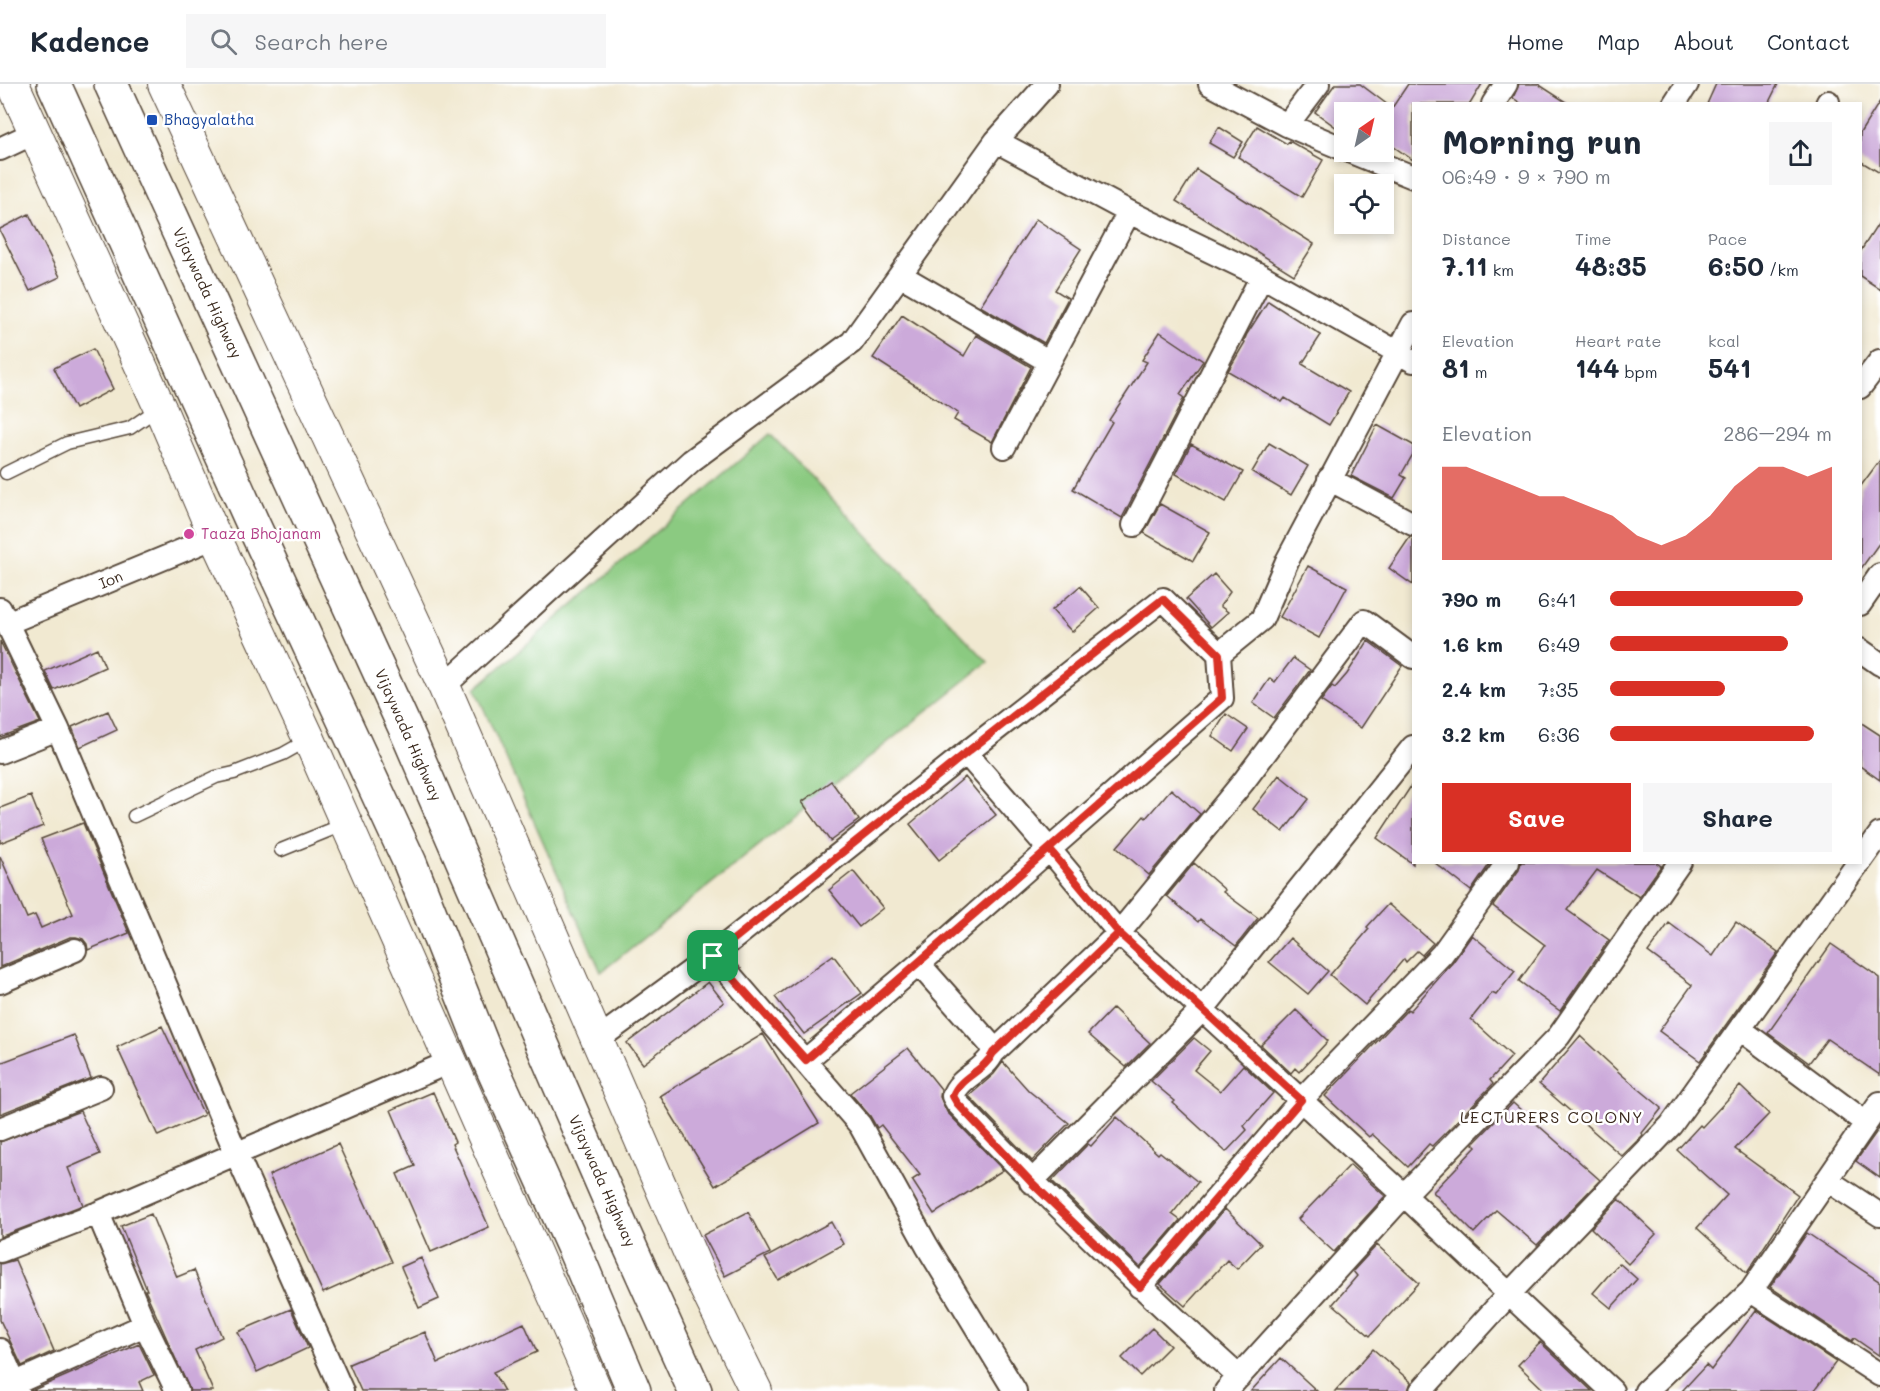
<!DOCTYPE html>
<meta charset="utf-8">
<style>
:root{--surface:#fff;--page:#f6f6f7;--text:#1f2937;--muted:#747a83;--line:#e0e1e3;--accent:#d93025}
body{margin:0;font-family:Mali,sans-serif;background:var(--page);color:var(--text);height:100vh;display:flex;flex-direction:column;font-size:22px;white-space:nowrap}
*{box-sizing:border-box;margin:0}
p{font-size:20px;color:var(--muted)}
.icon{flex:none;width:33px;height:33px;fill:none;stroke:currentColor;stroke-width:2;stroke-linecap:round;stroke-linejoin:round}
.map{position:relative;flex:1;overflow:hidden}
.panel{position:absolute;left:1412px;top:18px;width:450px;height:762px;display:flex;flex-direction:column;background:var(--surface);border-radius:0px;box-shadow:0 3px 9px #0003}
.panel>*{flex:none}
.needle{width:39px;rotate:34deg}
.buttons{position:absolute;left:1334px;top:18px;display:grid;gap:12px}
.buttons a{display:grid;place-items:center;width:60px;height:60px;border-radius:0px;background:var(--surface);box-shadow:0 3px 9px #0003;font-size:30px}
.pin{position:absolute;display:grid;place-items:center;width:51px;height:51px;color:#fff;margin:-26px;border-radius:12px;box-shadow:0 3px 9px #0006}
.round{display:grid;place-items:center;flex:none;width:63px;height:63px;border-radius:0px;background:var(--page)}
.overview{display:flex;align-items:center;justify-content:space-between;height:102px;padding:0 30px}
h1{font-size:33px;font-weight:800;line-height:45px}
.stats{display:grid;grid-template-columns:repeat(3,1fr);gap:9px;height:102px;padding:6px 30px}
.stats div{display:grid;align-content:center}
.stats b{font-size:26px;font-weight:800}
.stats small{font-size:16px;font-weight:400}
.stats p{font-size:16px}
.chart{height:168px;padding:12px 30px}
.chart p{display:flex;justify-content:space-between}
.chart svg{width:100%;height:108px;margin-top:6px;fill:var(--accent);opacity:.7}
.action{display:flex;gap:12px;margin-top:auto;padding:12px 30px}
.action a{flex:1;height:69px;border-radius:0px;background:var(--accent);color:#fff;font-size:24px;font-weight:800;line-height:69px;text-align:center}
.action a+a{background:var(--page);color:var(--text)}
ul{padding:0 30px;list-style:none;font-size:20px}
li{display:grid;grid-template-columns:96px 72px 1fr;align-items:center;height:45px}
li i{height:15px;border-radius:8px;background:var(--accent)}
header{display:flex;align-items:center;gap:36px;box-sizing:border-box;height:84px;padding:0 30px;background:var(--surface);border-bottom:2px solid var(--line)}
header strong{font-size:28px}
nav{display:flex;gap:33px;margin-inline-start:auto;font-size:21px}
.search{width:420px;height:54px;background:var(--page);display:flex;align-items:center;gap:15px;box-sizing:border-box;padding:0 21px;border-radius:0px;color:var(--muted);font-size:22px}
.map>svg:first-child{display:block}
.green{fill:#8bca81;stroke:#637a50;stroke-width:1.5}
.building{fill:#ccaada}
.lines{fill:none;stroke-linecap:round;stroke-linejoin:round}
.lane-casing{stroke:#564739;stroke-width:15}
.street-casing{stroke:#564739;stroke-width:26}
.secondary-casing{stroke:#564739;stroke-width:34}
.highway-casing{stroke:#564739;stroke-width:36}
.lane{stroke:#fff;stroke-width:12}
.street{stroke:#fff;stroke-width:22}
.secondary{stroke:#fff;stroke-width:32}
.highway{stroke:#fff;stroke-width:33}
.route-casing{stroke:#fff;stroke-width:12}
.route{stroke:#d93025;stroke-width:8}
.transit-dot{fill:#1a4fb4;stroke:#fff;stroke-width:2}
.hotel-dot{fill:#d1479c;stroke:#fff;stroke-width:2}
.labels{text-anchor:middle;stroke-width:5;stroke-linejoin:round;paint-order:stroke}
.transit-label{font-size:15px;fill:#164399;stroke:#fff;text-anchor:start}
.street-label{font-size:15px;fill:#3b2a1e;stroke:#fff}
.hotel-label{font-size:15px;fill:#b23c85;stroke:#fff;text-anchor:start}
.neighbourhood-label{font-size:16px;letter-spacing:1.5px;fill:#3b2a1e;stroke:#fff}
</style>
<header>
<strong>Kadence</strong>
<div class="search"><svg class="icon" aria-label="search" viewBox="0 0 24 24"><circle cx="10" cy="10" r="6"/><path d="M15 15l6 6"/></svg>Search here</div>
<nav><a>Home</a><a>Map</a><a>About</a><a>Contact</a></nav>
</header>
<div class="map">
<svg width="1880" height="1307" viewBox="0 0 1880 1307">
<rect width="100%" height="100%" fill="#fff"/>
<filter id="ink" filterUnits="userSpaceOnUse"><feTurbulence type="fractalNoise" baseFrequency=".0167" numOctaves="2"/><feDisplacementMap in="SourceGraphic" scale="12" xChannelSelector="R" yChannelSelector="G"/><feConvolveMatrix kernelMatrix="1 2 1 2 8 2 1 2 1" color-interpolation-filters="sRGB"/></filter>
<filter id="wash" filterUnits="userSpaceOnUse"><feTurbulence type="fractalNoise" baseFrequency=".008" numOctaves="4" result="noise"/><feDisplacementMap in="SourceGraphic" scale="24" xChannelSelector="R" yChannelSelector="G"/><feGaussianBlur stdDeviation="1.35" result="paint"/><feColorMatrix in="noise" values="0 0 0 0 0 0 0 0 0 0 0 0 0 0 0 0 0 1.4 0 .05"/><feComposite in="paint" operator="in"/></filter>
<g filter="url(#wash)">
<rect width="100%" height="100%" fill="#f1e9d1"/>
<path class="green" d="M770,350L988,578L601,888L475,605Z"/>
<g id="blocks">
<path class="building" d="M1335,0H1360L1392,24L1408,0H1482L1470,20H1413V76L1394,63L1390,69L1383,66V28H1344V49L1315,28Z
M1519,0H1538L1569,20H1522L1513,14Z
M1716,0H1778L1768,20H1707Z
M1880,17V89L1860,77V49Z
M1257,42L1287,60L1289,57L1323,76L1302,113L1238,73Z
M1219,43L1243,58L1233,73L1209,59Z
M1196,85L1314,160L1294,191L1176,117Z
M29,130L60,193L30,207L0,147V145Z
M1036,135L1081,165L1055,206L1068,214L1044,259L980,222Z
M1880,137V205L1860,192V168Z
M1268,217L1321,251L1302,280L1349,308L1329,341L1285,314L1282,318L1228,287L1245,258L1244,257L1247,250Z
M902,231L964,272L976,251L1031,283L992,358L954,336L958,329L873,274Z
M1160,248L1203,277L1180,311L1184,314L1122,434L1073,405L1112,338L1109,336L1147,278L1142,276Z
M93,265L113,305L75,325L54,284Z
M1377,341L1413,361V370L1401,391L1406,394L1394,414L1351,392Z
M1269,359L1308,382L1291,411L1252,388Z
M1191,360L1243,388L1226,418L1176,390Z
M1880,376V458L1860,486V403Z
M1160,420L1210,448L1193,477L1144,449Z
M1410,453H1413V501L1389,484Z
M1308,482L1347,503L1319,554L1280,533Z
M1214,490L1230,508L1220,522L1228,528L1211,543L1186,515Z
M1080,502L1099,524L1072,548L1052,526Z
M0,557L40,638L0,653Z
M1368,557L1402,582L1361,644L1321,617L1332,602L1335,604L1347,590Z
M97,564L105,583L54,606L45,587Z
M1293,574L1310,586L1274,634L1253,619L1270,594L1275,598Z
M108,627L117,646L80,663L72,643Z
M1226,630L1248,645L1233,667L1212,652Z
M1860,638L1880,651V696L1860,682Z
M1279,691L1309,715L1283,748L1253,725Z
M965,693L996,731L939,776L910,740Z
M831,697L859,736L830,757L802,718Z
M1413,699V780L1377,754Z
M1171,705L1200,730L1149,791L1117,763L1144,732L1146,734Z
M31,712L43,742L0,759V724Z
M83,739L129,849L88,866L87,860L83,855L76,853H70L0,883V772L27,834L35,831L41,844L73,830L41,755Z
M1434,778H1491L1471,807Z
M1521,778H1655L1661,782L1639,813L1597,786L1567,826L1609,856L1560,927L1519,897L1545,861L1493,822L1519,786Z
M1194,779L1225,806L1223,808L1258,834L1236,862L1200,835L1198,838L1167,812Z
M853,787L883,824L859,843L829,806Z
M1388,820L1433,859L1422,871L1417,867L1406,878L1404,875L1365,921L1330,891L1369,845L1367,843Z
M1736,838L1778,868L1700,977L1659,947L1692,901L1648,868L1669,839L1713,872Z
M1472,851L1515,887L1496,911L1492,909L1471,935L1512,972L1490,996L1493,1000L1453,1041L1432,1062L1429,1060L1408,1083L1372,1050L1369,1053L1325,1012L1408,925L1410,927L1453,878Z
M1290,854L1328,887L1308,910L1269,878Z
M1831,860L1880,894V991L1827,955L1809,979L1768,949Z
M833,871L862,909L804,950L775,913Z
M708,898L724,918L643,980L627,959Z
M1113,924L1150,959L1126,983L1088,950Z
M1296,926L1328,957L1299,988L1295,984L1291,989L1261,961Z
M162,942L204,1031L158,1052L117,963Z
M763,950L819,1039L715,1102L660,1012Z
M74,951L91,994L0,1030V979Z
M1580,952L1622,991L1662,1024L1642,1049L1643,1051L1622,1072L1539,1000Z
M1194,954L1210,967L1194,986L1220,1007L1243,981L1273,1009L1244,1042L1247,1046L1226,1068L1173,1019L1175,1017L1151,997Z
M908,964L941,1005L940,1013L947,1028L1003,1086L934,1130L912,1096L920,1091L881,1041L877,1044L870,1032L850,1009Z
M1003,978L1029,1007L1069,1039L1032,1077L969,1012L994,990Z
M1740,1002L1769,1030L1735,1065L1798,1111L1747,1189L1697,1144L1727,1111L1677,1066L1700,1041L1702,1043Z
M433,1008L455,1058L452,1060L489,1143L431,1168L397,1090L415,1082L391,1026Z
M1513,1019L1600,1096L1537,1161L1496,1126L1474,1149L1433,1108L1476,1063L1473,1060Z
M80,1027L100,1070L68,1084L83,1121L0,1153V1058Z
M1117,1033L1158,1070L1160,1068L1198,1098L1172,1130L1180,1136L1140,1183L1052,1097L1088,1060L1091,1062Z
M1880,1043V1094L1856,1077Z
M338,1060L392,1178L323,1209L269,1091Z
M1350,1081L1385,1112L1334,1168L1298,1135Z
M1619,1115L1656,1150L1628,1180L1591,1144Z
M1225,1125L1261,1160L1237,1185L1227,1176L1185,1222L1160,1200Z
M748,1128L770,1169L725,1192L703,1151Z
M151,1130L177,1193L194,1186L222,1253L195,1266L213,1307H190L145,1206H147L121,1142Z
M831,1138L843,1160L778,1196L765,1174Z
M1807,1149L1880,1198V1272L1854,1254L1852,1257L1770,1203Z
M1377,1161L1419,1199L1370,1252L1333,1220L1357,1192L1353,1187Z
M421,1174L439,1215L419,1224L401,1183Z
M15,1176L54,1267L22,1282L0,1236V1180Z
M1619,1179L1637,1195L1611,1224L1593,1209Z
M291,1225L308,1264L257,1288L238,1248Z
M1756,1226L1836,1278L1814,1307H1682L1706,1281L1711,1286Z
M524,1239L537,1268L493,1288L504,1307H361L349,1280L425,1248L438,1279Z
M1152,1244L1170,1262L1140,1292L1122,1274Z
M1540,1258L1592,1307H1545L1518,1281Z
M139,1260L154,1291L139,1298L143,1307H31Z
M1373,1265L1411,1298L1408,1307H1335Z
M1281,1274L1317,1307H1251Z"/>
</g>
</g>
<g filter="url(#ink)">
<use href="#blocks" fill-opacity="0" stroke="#564739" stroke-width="1.5"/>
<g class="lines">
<g class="lane-casing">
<path id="lane" d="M6,389L67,359L130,344L159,324
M134,732L216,693L234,689L283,670L308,656
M281,766L345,740"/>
</g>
<g class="street-casing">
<path id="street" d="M1210,0L1287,41L1344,65
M1493,20L1506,0
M1674,20L1687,0
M1827,20L1828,18
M1287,41L1318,0
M996,57L1129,128L1262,192L1413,277
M0,65L36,48
M1351,68L1413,93
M900,191L1048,277
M1860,303L1880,277
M1004,363L1129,128
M1329,395L1413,440
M1134,441L1262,192
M1860,520L1880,491
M0,525L58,645L236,1069L342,1307
M7,539L215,453
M1860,566L1880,580
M1219,570L1262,535L1287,477L1413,240
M444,602L691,377L852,258L996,57L1047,0
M0,668L58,645
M966,669L1049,765L1119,849L1404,1111L1612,1307
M1860,778L1880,750
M713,871L860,1041L927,1162L1015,1307
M919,880L990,960L993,969C985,987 959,993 953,1012L957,1019C1048,1115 1141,1204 1239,1293
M0,898L75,866
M1740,945L1866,1039
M597,956L713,871L966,669L1163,515L1219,570L1222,614L919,880L806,976
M993,969L1119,849L1244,697L1364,537L1413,573
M0,1045L101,1004
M1827,1096L1880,1131
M1031,1098L1202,926L1413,663
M98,1129L145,1241L177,1307
M0,1167L98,1129L452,977
M1140,1203L1301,1016L1442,870L1508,778
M1751,1207L1880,1291
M0,1266L18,1307
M0,1306L145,1241
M1226,1307L1404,1111L1559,952L1680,778
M1421,1307L1509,1210L1671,1041L1859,778
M1646,1307L1751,1207L1880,1019"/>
</g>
<g class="secondary-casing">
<path id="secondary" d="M13,0L160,324L215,453L309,655L596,1307
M164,0L444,602L700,1193L756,1307"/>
</g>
<g class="highway-casing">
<path id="highway" d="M54,0L252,438L410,779L483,963L575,1167L634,1307
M111,0L406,646L623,1147L695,1307"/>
</g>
<use href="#lane" class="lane"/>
<use href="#street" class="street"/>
<use href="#secondary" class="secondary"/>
<use href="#highway" class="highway"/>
</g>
</g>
<g class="lines" filter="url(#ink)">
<g class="route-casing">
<path id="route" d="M713,872L806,976L1049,765L1119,849L1301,1016L1140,1203L1031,1098L957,1019L953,1012C959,993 985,987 993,969L1119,849L1049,765L1222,614L1219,570L1163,515L966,669L713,872"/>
</g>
<use href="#route" class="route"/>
</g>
<rect class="transit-dot" x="146" y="30" width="12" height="12" rx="3"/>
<circle class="hotel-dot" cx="189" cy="450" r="6"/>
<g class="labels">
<g class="transit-label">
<text x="164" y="41">Bhagyalatha</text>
</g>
<g class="street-label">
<text transform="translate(207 209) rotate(65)" y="5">Vijaywada Highway</text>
<text transform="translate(111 496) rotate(-23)" y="5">Ion</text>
<text transform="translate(408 651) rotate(66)" y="5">Vijaywada Highway</text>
<text transform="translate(602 1097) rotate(66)" y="5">Vijaywada Highway</text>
</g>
<g class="hotel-label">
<text x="201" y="455">Taaza Bhojanam</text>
</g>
<g class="neighbourhood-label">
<text x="1552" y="1039">LECTURERS COLONY</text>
</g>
</g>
</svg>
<div class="buttons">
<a><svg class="needle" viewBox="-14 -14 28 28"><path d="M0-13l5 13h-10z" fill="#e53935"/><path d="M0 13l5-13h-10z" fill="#747a83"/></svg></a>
<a><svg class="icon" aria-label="locate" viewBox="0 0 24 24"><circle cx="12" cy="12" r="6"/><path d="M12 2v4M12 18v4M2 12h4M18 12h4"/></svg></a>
</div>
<div class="pin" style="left:713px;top:872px;background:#1e9e55"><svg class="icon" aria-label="arrive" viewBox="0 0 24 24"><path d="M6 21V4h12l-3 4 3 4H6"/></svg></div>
<section class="panel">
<div class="overview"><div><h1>Morning run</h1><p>06:49 · 9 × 790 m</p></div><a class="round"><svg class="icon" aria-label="share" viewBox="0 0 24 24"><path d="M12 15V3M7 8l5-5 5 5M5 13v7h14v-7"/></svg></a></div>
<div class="stats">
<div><p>Distance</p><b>7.11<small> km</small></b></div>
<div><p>Time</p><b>48:35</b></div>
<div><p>Pace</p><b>6:50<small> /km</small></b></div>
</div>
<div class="stats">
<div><p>Elevation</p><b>81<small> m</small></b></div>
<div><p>Heart rate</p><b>144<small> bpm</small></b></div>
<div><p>kcal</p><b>541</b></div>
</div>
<div class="chart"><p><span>Elevation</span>286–294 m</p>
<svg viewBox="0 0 160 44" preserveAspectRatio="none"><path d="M0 44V6L10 6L20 10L30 14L40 18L50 18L60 22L70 26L80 34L90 38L100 34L110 26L120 14L130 6L140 6L150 10L160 6V44z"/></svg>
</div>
<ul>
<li><b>790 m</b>6:41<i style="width:87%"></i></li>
<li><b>1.6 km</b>6:49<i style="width:80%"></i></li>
<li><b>2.4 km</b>7:35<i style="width:52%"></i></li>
<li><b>3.2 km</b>6:36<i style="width:92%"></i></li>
</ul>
<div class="action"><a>Save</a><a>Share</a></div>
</section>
</div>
